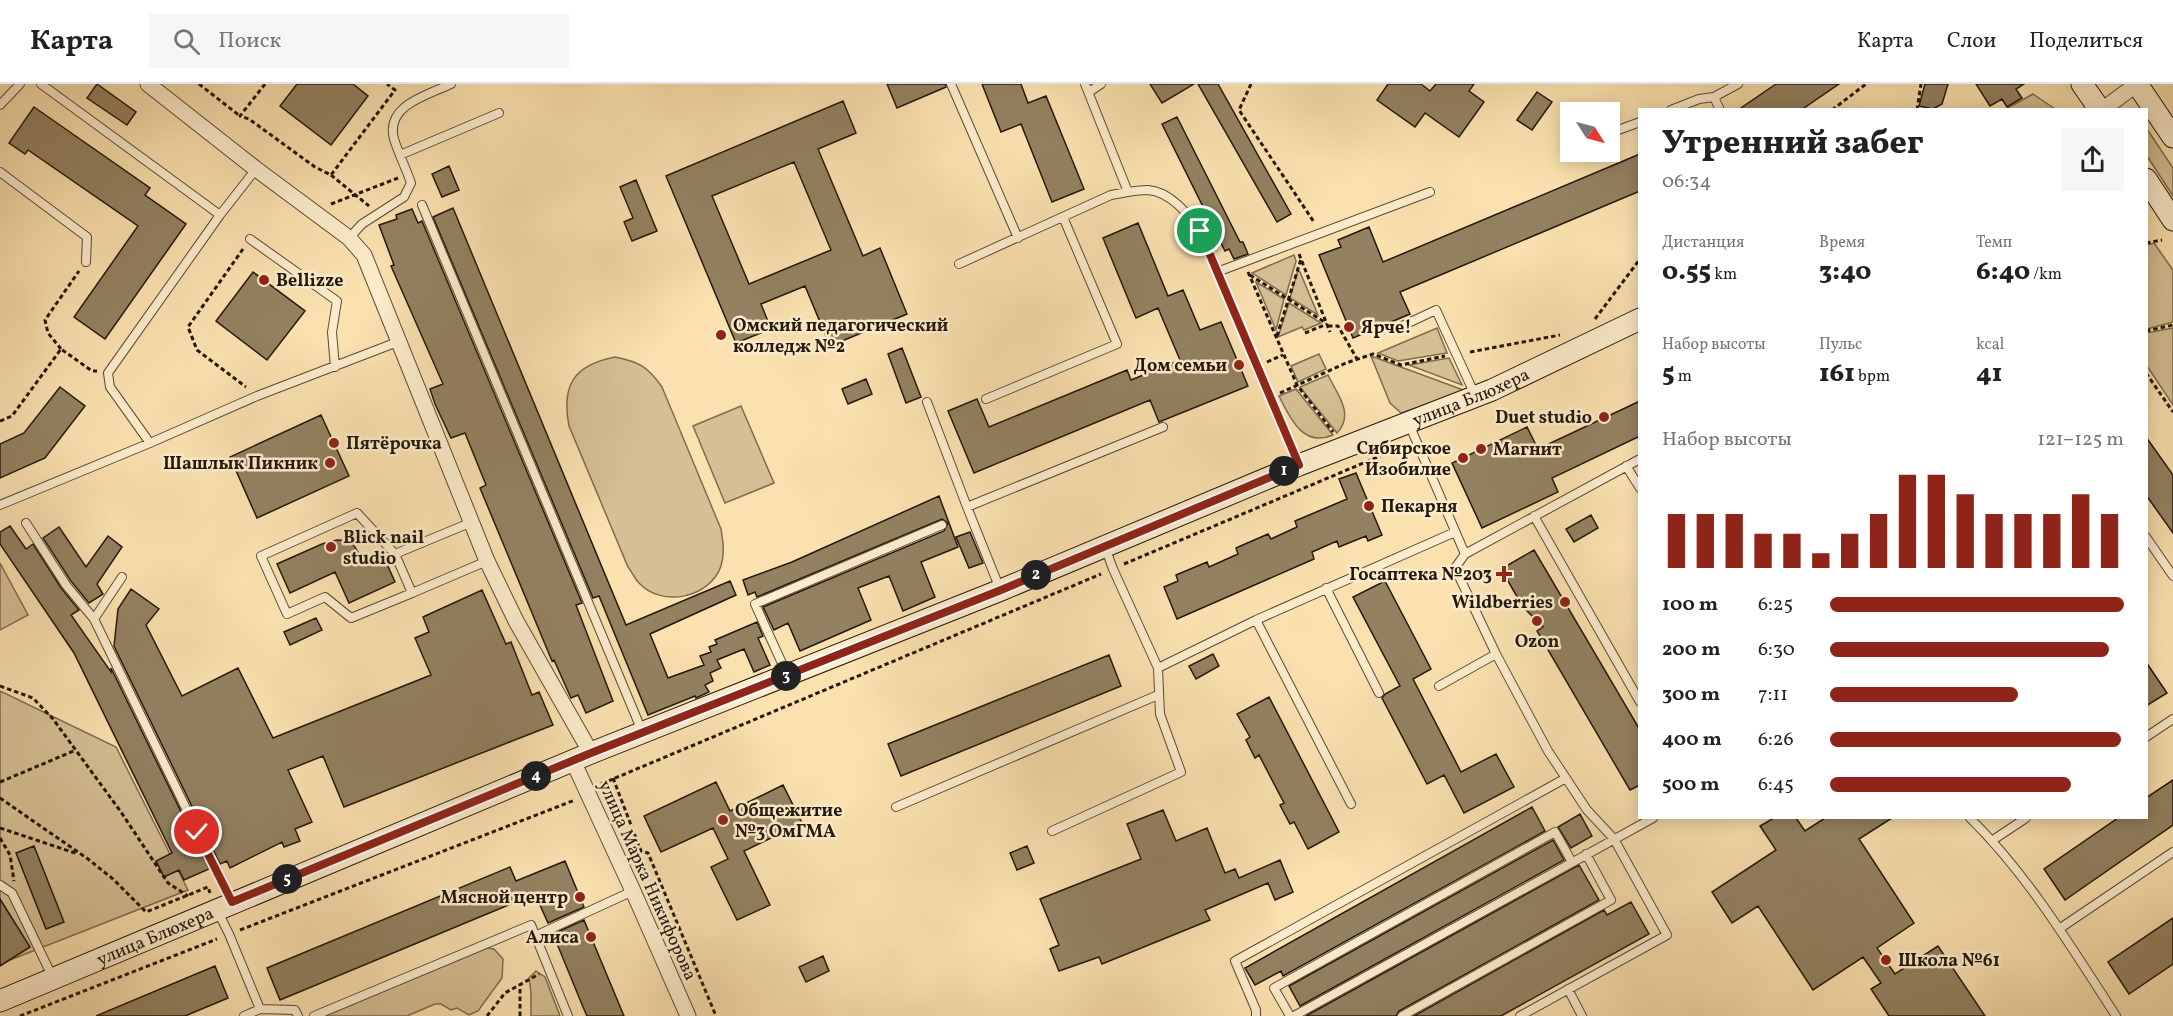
<!DOCTYPE html>
<html lang="ru">
<meta charset="utf-8">
<style>
:root{--surface:#fff;--page:#f6f6f6;--text:#222;--muted:#767676;--line:#e0e0e0;--accent:#8f2418}
body{margin:0;font-family:Vollkorn,serif;background:var(--page);color:var(--text);height:100vh;display:flex;flex-direction:column;font-size:22px;white-space:nowrap}
*{box-sizing:border-box;margin:0}
p{font-size:20px;color:var(--muted)}
.icon{flex:none;width:33px;height:33px;fill:none;stroke:currentColor;stroke-width:2;stroke-linecap:round;stroke-linejoin:round}
.map{position:relative;flex:1;overflow:hidden}
.side{position:absolute;left:1638px;top:24px;width:510px;height:711px;display:flex;flex-direction:column;background:var(--surface);border-radius:0px;box-shadow:0 3px 15px #0003}
.side>*{flex:none}
.needle{width:39px;rotate:126deg}
.fabs{position:absolute;left:1560px;top:18px;display:grid;gap:12px}
.fabs a{display:grid;place-items:center;width:60px;height:60px;border-radius:0px;background:var(--surface);box-shadow:0 3px 15px #0003;font-size:30px}
.pin{position:absolute;display:grid;place-items:center;width:51px;height:51px;color:#fff;margin:-26px;border:3px solid #fff;border-radius:50%;box-shadow:0 2px 6px #0007}
.km{position:absolute;width:30px;height:30px;margin:-15px;border-radius:50%;background:#222;color:#fff;font-size:16px;line-height:30px;text-align:center}
.round{display:grid;place-items:center;flex:none;width:63px;height:63px;border-radius:0px;background:var(--page)}
.summary{display:flex;align-items:center;justify-content:space-between;height:102px;padding:0 24px}
h1{font-size:33px;font-weight:800;line-height:45px}
.figures{display:grid;grid-template-columns:repeat(3,1fr);gap:9px;height:102px;padding:6px 24px}
.figures div{display:grid;align-content:center}
.figures b{font-size:26px;font-weight:800}
.figures small{font-size:16px;font-weight:400}
.figures p{font-size:16px}
.chart{height:168px;padding:12px 24px}
.chart p{display:flex;justify-content:space-between}
.chart svg{width:100%;height:108px;margin-top:6px;stroke:var(--accent);stroke-width:6}
ul{padding:0 24px;list-style:none;font-size:20px}
li{display:grid;grid-template-columns:96px 72px 1fr;align-items:center;height:45px}
li i{height:15px;border-radius:8px;background:var(--accent)}
header{display:flex;align-items:center;gap:36px;box-sizing:border-box;height:84px;padding:0 30px;background:var(--surface);border-bottom:2px solid var(--line)}
header strong{font-size:28px}
nav{display:flex;gap:33px;margin-inline-start:auto;font-size:21px}
.search{width:420px;height:54px;background:var(--page);display:flex;align-items:center;gap:15px;box-sizing:border-box;padding:0 21px;border-radius:0px;color:var(--muted);font-size:22px}
.map>svg:first-child{display:block}
.green{fill:#d6bf94;stroke:#7c6c50;stroke-width:1.5}
.building{fill:#938161;stroke:#23180c;stroke-width:1.5;fill-rule:evenodd}
.lines{fill:none;stroke-linecap:round;stroke-linejoin:round}
.lane-casing{stroke:#594a35;stroke-width:10}
.street-casing{stroke:#594a35;stroke-width:17}
.secondary-casing{stroke:#23180c;stroke-width:23}
.path{stroke:#23180c;stroke-width:3;stroke-dasharray:4.5 3;stroke-linecap:butt}
.lane{stroke:#fceccc;stroke-width:8}
.street{stroke:#fceccc;stroke-width:15}
.secondary{stroke:#fceccc;stroke-width:21}
.route-casing{stroke:#fff;stroke-width:12}
.route{stroke:#8f2418;stroke-width:8}
.poi-dot{fill:#8f2418;stroke:#fceccc;stroke-width:2}
.labels{text-anchor:middle;stroke-width:5;stroke-linejoin:round;paint-order:stroke}
.poi-label{font-size:18px;font-weight:bold;fill:#23180c;stroke:#fceccc;text-anchor:start}
.street-label{font-size:18px;fill:#23180c;stroke:#fceccc}
</style>
<header>
<strong>Карта</strong>
<div class="search"><svg class="icon" aria-label="search" viewBox="0 0 24 24"><circle cx="10" cy="10" r="6"/><path d="M15 15l6 6"/></svg>Поиск</div>
<nav><a>Карта</a><a>Слои</a><a>Поделиться</a></nav>
</header>
<div class="map">
<svg width="2173" height="932" viewBox="0 0 2173 932">
<rect width="100%" height="100%" fill="#fbe1b0"/>
<filter id="stains"><feTurbulence type="fractalNoise" baseFrequency=".00333" numOctaves="4"/><feColorMatrix values="0 0 0 0 .2 0 0 0 0 .09 0 0 0 0 .02 0 0 0 .5 -.17"/></filter>
<radialGradient id="worn" r=".72"><stop offset=".6" stop-color="#630" stop-opacity="0"/><stop offset="1" stop-color="#630" stop-opacity=".3"/></radialGradient>
<path class="green" d="M2033,10L2055,25H2006Z
M2147,45L2173,84V112L2147,72Z
M2154,159L2173,186V238L2147,245V161Z
M1294,171L1296,177L1286,211L1252,189Z
M1298,186L1300,188L1318,231L1290,214Z
M1256,198L1284,215L1276,246Z
M1289,219L1321,239L1304,246L1302,243L1278,253Z
M1437,244L1447,269L1398,277L1378,269Z
M2173,244V321L2147,282L2146,249Z
M1319,270L1326,285L1298,298L1291,282Z
M1371,272L1466,307L1401,329L1390,319Z
M615,273C640,278 648,283 662,303L721,445C723,457 725,469 721,482C710,514 662,524 639,499C635,495 632,488 628,483L569,342C561,301 574,281 615,273Z
M1449,274L1462,301L1409,281Z
M1328,291C1337,310 1355,330 1337,349L1300,303Z
M1296,305L1333,351C1303,364 1290,334 1279,312Z
M741,322L774,399L725,419L693,342Z
M0,479L28,531L0,546Z
M0,607L116,663L188,806L0,880Z
M487,864L494,865L503,875L502,894L478,927L469,931L457,924L451,926L441,920H435L407,932H323Z
M536,887L545,893L560,932H531V908L529,894Z"/>
<path class="building" d="M97,0L136,28L127,41L87,14Z
M297,0H353L368,12L331,61L280,22Z
M887,0H945L946,3L897,24Z
M982,0H1021L1028,19L1046,12L1084,105L1052,118L1021,40L1001,48Z
M1150,0H1194L1162,19Z
M1198,0H1218L1291,130L1277,138Z
M1388,0H1421L1430,7L1436,0H1474L1469,7L1484,18L1459,53L1425,29L1415,43L1377,16Z
M1776,0H1839L1801,26H1738Z
M1925,0H1948L1942,20L1933,25L1919,22Z
M1976,0H2024L2016,5L2022,14L2007,23L2002,15L1990,22Z
M1537,8L1552,18L1532,46L1517,36Z
M843,17L856,49L818,65L863,172L880,164L907,230L830,262L805,202L761,220L771,245L736,259L666,92ZM794,78L831,166L749,200L712,112Z
M34,23L150,104L145,111L186,140L105,255L74,233L138,142L28,66L25,70L9,59Z
M1177,33L1240,158H1243L1248,170L1234,175L1229,165L1225,167L1162,40Z
M1640,70V107L1400,208L1410,230L1353,254L1319,171L1341,163L1338,156L1369,143L1383,178Z
M449,82L459,106L442,113L432,90Z
M636,96L657,147L632,157L624,138L633,134L620,103Z
M453,124L626,541L730,497L736,511L650,550L668,594L704,581L700,572L711,568L709,563L717,560L715,556L757,538L763,552L758,554L770,581L754,588L744,565L717,576L721,584L710,589L713,597L705,601L709,608L696,614L695,612L648,631L599,512L593,514L433,133Z
M412,125L418,139L422,137L582,519L576,521L613,617L586,629L578,611L571,614L554,576L552,577L480,404L486,401L465,349L451,354L435,320L430,305L443,300L391,182L394,181L379,141L397,135L396,131Z
M1138,139L1168,212L1183,206L1200,246L1221,238L1248,302L1159,338L1150,316L974,389L948,327L977,315L989,343L1127,286L1131,296L1180,276L1158,224L1136,234L1103,154Z
M253,188L305,227L267,276L216,237Z
M902,264L921,313L906,319L888,270Z
M866,295L872,310L848,320L842,305Z
M60,303L85,322L45,374L0,394V360L24,349Z
M1640,317V352L1552,394L1558,408L1482,444L1452,379L1527,343L1538,365Z
M321,331L349,392L257,434L230,373Z
M2146,353L2173,391V449L2146,411Z
M1356,389L1382,451L1368,457L1366,452L1339,463L1337,457L1312,468L1314,475L1177,535L1164,503L1178,497L1176,491L1207,478L1209,483L1238,470L1236,464L1268,450L1271,455L1297,443L1295,437L1347,415L1339,395Z
M939,412L958,463L921,478L935,513L903,527L889,492L858,504L871,536L800,567L788,539L774,546L763,523L944,447L948,439L942,435L757,513L755,508L748,511L743,496L792,478Z
M1591,431L1598,444L1574,458L1566,445Z
M10,442L26,465L33,460L61,504L79,526L71,531L111,588V584L209,785L184,796L179,786L164,793L156,777L172,769L74,569L0,460V448Z
M59,443L86,483L108,452L122,463L97,500L103,510L89,519L71,497L43,454Z
M970,448L983,479L969,484L956,453Z
M337,456L351,457L363,476L381,467L395,498L349,519L335,488L290,509L277,480L322,460Z
M1534,466L1640,646V701L1630,706L1537,547L1543,543L1523,523L1501,485Z
M1385,497L1431,585L1413,595L1461,688L1496,670L1514,703L1464,729L1444,691L1427,700L1382,614L1385,610L1400,602L1353,513Z
M131,505L159,525L146,541L182,612L238,584L273,654L431,591L415,554L429,548L423,533L482,506L506,560L511,558L532,611L539,608L553,641L344,723L323,672L288,686L312,738L295,745L300,757L284,763L282,758L230,784L227,777L220,780L114,562L118,525Z
M316,534L322,546L290,561L284,548Z
M1213,570L1219,582L1196,595L1189,582Z
M1109,571L1121,602L901,692L888,660Z
M2146,578L2167,609L2146,622Z
M1269,613L1339,748L1308,765L1294,738L1290,740L1280,721L1284,719L1259,671L1255,674L1246,656L1250,653L1237,630Z
M2173,696V741L2065,816L2044,785L2118,734H2146V714Z
M716,698L730,727L783,701L802,739L744,767L770,821L737,836L711,783L728,775L713,744L661,768L644,732Z
M1532,723L1545,747L1283,892L1281,887L1255,901L1245,884Z
M1163,726L1176,757L1207,744L1225,789L1235,785L1239,794L1280,776L1293,808L1275,816L1268,799L1205,826L1210,836L1102,880L1099,873L1059,887L1050,865L1059,861L1040,815L1141,775L1127,740Z
M1580,730L1592,752L1571,764L1558,743Z
M1774,734H1796L1805,747L1825,734H1892L1859,755L1914,839L1877,864L1895,890L1938,862L1985,932H1889L1871,905L1881,899L1863,873L1813,906L1758,822L1732,839L1712,808L1776,766L1760,742Z
M1553,756L1564,776L1300,922L1289,902Z
M34,762L64,838L46,845L16,769Z
M1027,762L1034,779L1017,786L1010,769Z
M565,777L584,823L548,839L535,810L280,916L267,884L510,783L516,797Z
M1579,781L1599,816L1399,927L1396,932H1306Z
M0,815L30,863L0,882Z
M1631,818L1649,850L1501,932H1414L1604,826L1607,831Z
M2173,834V880L2129,910L2108,878Z
M584,836L591,853L624,932H587L583,923L553,850Z
M823,872L829,887L806,898L799,883Z
M215,882L228,914L185,932H96Z"/>
<g class="lines">
<g class="lane-casing">
<path id="lane" d="M41,0L220,131L108,289L110,303L150,359
M951,0L1018,154
M1085,0L1128,108C1134,107 1141,106 1148,106C1171,108 1188,130 1200,147L1298,380
M1089,8L1101,0
M0,21L20,0
M1671,26L1699,15L1714,13
M1720,26L1714,13L1738,0
M1610,49L1640,38
M400,71L499,29
M0,88L87,153L86,178
M422,121L642,647
M220,131L256,85
M349,154L362,140L404,113L411,99C406,84 399,71 394,55C385,21 428,11 451,0
M250,155L337,217L332,248L335,283
M959,180L1111,111L1128,108
M1217,188L1430,108
M1404,241L1436,226L1475,311
M986,315L1117,260L1063,133
M927,318L967,423L1000,505
M1409,340L1465,470L1455,484L1496,570L1548,667L1587,726L1614,755L1667,851L1520,932
M1626,382L1640,404
M0,421L150,359L257,312L400,257
M967,423L1163,343
M1534,432L1640,618
M472,438L395,470L412,509L487,477
M26,439L66,501L94,535L231,817
M2146,453L2173,492
M395,470L357,429L261,472L287,530L325,513L351,534L412,509
M1465,470L1640,375
M1326,504L1379,609
M94,535L122,493
M1256,536L1351,720
M1158,584L1256,536L1455,448
M786,588L755,520L942,441
M1439,602L1496,570
M2146,653L2173,635
M896,723L1158,611
M1970,734C2028,791 2072,864 2116,932
M1052,747L1181,688L1160,630L1158,584L1113,485L1105,463
M1993,756L2026,734
M0,801L12,809L52,892
M218,828L229,850L260,925
M2059,845L2173,768
M535,852L633,807
M1568,905L1582,932
M244,932L260,925L295,926L298,932
M314,932L531,841L568,932
M1256,932V926L1235,877L1566,694
M1290,932L1274,904L1555,748L1572,778
M1294,932L1653,734
M1402,932L1611,816L1586,770"/>
</g>
<g class="street-casing">
<path id="street" d="M148,0L256,85L349,154L364,171L487,477L516,537L591,669
M2102,26L2137,0
M573,677L633,807L688,932"/>
</g>
<g class="secondary-casing">
<g id="secondary">
<path d="M2082,0L2100,26"/>
<path d="M2137,0L2173,53"/>
<path d="M2146,95L2173,136"/>
<path id="s1" d="M0,917L591,669L1001,506L1299,381L1492,306L1640,235"/>
</g>
</g>
<path class="path" d="M199,0L240,32
M265,0L240,32L249,35L315,83L331,91L395,6L387,0
M1251,0L1239,26L1314,138
M1832,26L1866,0
M1917,26L1921,0
M331,91L369,122
M331,120L398,94
M2146,159L2162,156
M243,165L188,243L197,266L246,303
M1299,170L1330,248
M1248,188L1297,301L1333,348
M1250,191L1326,239
M1595,235L1640,175
M1328,242H1338L1357,275
M2146,247L2173,241
M1305,249L1327,240
M1277,252L1301,175
M61,265L48,249L45,236L79,187
M1470,268L1560,251
M1267,278L1283,271
M2146,289L2173,328
M1280,309L1346,279L1373,270L1401,281L1445,272
M0,337L12,332L61,265L92,287H97
M1124,480L1380,372
M0,602L33,614L53,635L121,728L168,799L188,812
M613,694L641,767L648,769L716,932
M0,698L76,666
M601,700L1101,490
M0,714L88,775L113,795L146,828L208,803L210,809
M0,744L78,770
M0,754L10,771L14,797
M240,846L575,716
M20,932L217,855
M487,932L505,909L539,890
M520,932V900"/>
<use href="#lane" class="lane"/>
<use href="#street" class="street"/>
<use href="#secondary" class="secondary"/>
</g>
<g class="lines">
<g class="route-casing">
<path id="route" d="M197,748L232,818L591,669L1001,506L1299,381L1200,147"/>
</g>
<use href="#route" class="route"/>
</g>
<g class="poi-dot">
<circle cx="264" cy="196" r="6"/>
<circle cx="1349" cy="243" r="6"/>
<circle cx="721" cy="251" r="6"/>
<circle cx="1239" cy="281" r="6"/>
<circle cx="1604" cy="333" r="6"/>
<circle cx="334" cy="359" r="6"/>
<circle cx="1481" cy="365" r="6"/>
<circle cx="1463" cy="374" r="6"/>
<circle cx="330" cy="379" r="6"/>
<circle cx="1369" cy="422" r="6"/>
<circle cx="331" cy="463" r="6"/>
<path d="M1501 481h6v6h6v6h-6v6h-6v-6h-6v-6h6z"/>
<circle cx="1565" cy="518" r="6"/>
<circle cx="1537" cy="537" r="6"/>
<circle cx="723" cy="736" r="6"/>
<circle cx="580" cy="813" r="6"/>
<circle cx="591" cy="853" r="6"/>
<circle cx="1886" cy="876" r="6"/>
</g>
<g class="labels">
<g class="poi-label">
<text x="276" y="202">Bellizze</text>
<text x="733" y="247">Омский педагогический<tspan x="733" dy="21">колледж №2</tspan></text>
<text x="1361" y="249">Ярче!</text>
<text x="1227" y="287" text-anchor="end">Дом семьи</text>
<text x="1592" y="339" text-anchor="end">Duet studio</text>
<text x="346" y="365">Пятёрочка</text>
<text x="1451" y="370" text-anchor="end">Сибирское<tspan x="1451" dy="21">Изобилие</tspan></text>
<text x="1493" y="371">Магнит</text>
<text x="318" y="385" text-anchor="end">Шашлык Пикник</text>
<text x="1381" y="428">Пекарня</text>
<text x="343" y="459">Blick nail<tspan x="343" dy="21">studio</tspan></text>
<text x="1492" y="496" text-anchor="end">Госаптека №203</text>
<text x="1553" y="524" text-anchor="end">Wildberries</text>
<text x="1537" y="563" text-anchor="middle">Ozon</text>
<text x="735" y="732">Общежитие<tspan x="735" dy="21">№3 ОмГМА</tspan></text>
<text x="568" y="819" text-anchor="end">Мясной центр</text>
<text x="579" y="859" text-anchor="end">Алиса</text>
<text x="1898" y="882">Школа №61</text>
</g>
<g class="street-label">
<text dy="6" stroke="none"><textPath href="#s1" startOffset="1590">улица Блюхера</textPath></text>
<text transform="translate(648 796) rotate(66)" y="6">улица Марка Никифорова</text>
<text dy="6" stroke="none"><textPath href="#s1" startOffset="168">улица Блюхера</textPath></text>
</g>
</g>
<rect width="100%" height="100%" filter="url(#stains)"/>
<rect width="100%" height="100%" fill="url(#worn)"/>
</svg>
<div class="fabs">
<a><svg class="needle" viewBox="-14 -14 28 28"><path d="M0-13l5 13h-10z" fill="#e53935"/><path d="M0 13l5-13h-10z" fill="#767676"/></svg></a>
</div>
<div class="pin" style="left:1200px;top:147px;background:#1e9e55"><svg class="icon" aria-label="arrive" viewBox="0 0 24 24"><path d="M6 21V4h12l-3 4 3 4H6"/></svg></div>
<div class="pin" style="left:197px;top:748px;background:#d93025"><svg class="icon" aria-label="check" viewBox="0 0 24 24"><path d="M5 12l5 5 9-10"/></svg></div>
<b class="km" style="left:1284px;top:387px">1</b>
<b class="km" style="left:1036px;top:491px">2</b>
<b class="km" style="left:786px;top:592px">3</b>
<b class="km" style="left:536px;top:692px">4</b>
<b class="km" style="left:287px;top:795px">5</b>
<section class="side">
<div class="summary"><div><h1>Утренний забег</h1><p>06:34</p></div><a class="round"><svg class="icon" aria-label="share" viewBox="0 0 24 24"><path d="M12 15V3M7 8l5-5 5 5M5 13v7h14v-7"/></svg></a></div>
<div class="figures">
<div><p>Дистанция</p><b>0.55<small> km</small></b></div>
<div><p>Время</p><b>3:40</b></div>
<div><p>Темп</p><b>6:40<small> /km</small></b></div>
</div>
<div class="figures">
<div><p>Набор высоты</p><b>5<small> m</small></b></div>
<div><p>Пульс</p><b>161<small> bpm</small></b></div>
<div><p>kcal</p><b>41</b></div>
</div>
<div class="chart"><p><span>Набор высоты</span>121–125 m</p>
<svg viewBox="0 0 160 44" preserveAspectRatio="none"><path d="M5 44V22M15 44V22M25 44V22M35 44V30M45 44V30M55 44V38M65 44V30M75 44V22M85 44V6M95 44V6M105 44V14M115 44V22M125 44V22M135 44V22M145 44V14M155 44V22"/></svg>
</div>
<ul>
<li><b>100 m</b>6:25<i style="width:100%"></i></li>
<li><b>200 m</b>6:30<i style="width:95%"></i></li>
<li><b>300 m</b>7:11<i style="width:64%"></i></li>
<li><b>400 m</b>6:26<i style="width:99%"></i></li>
<li><b>500 m</b>6:45<i style="width:82%"></i></li>
</ul>
</section>
</div>
